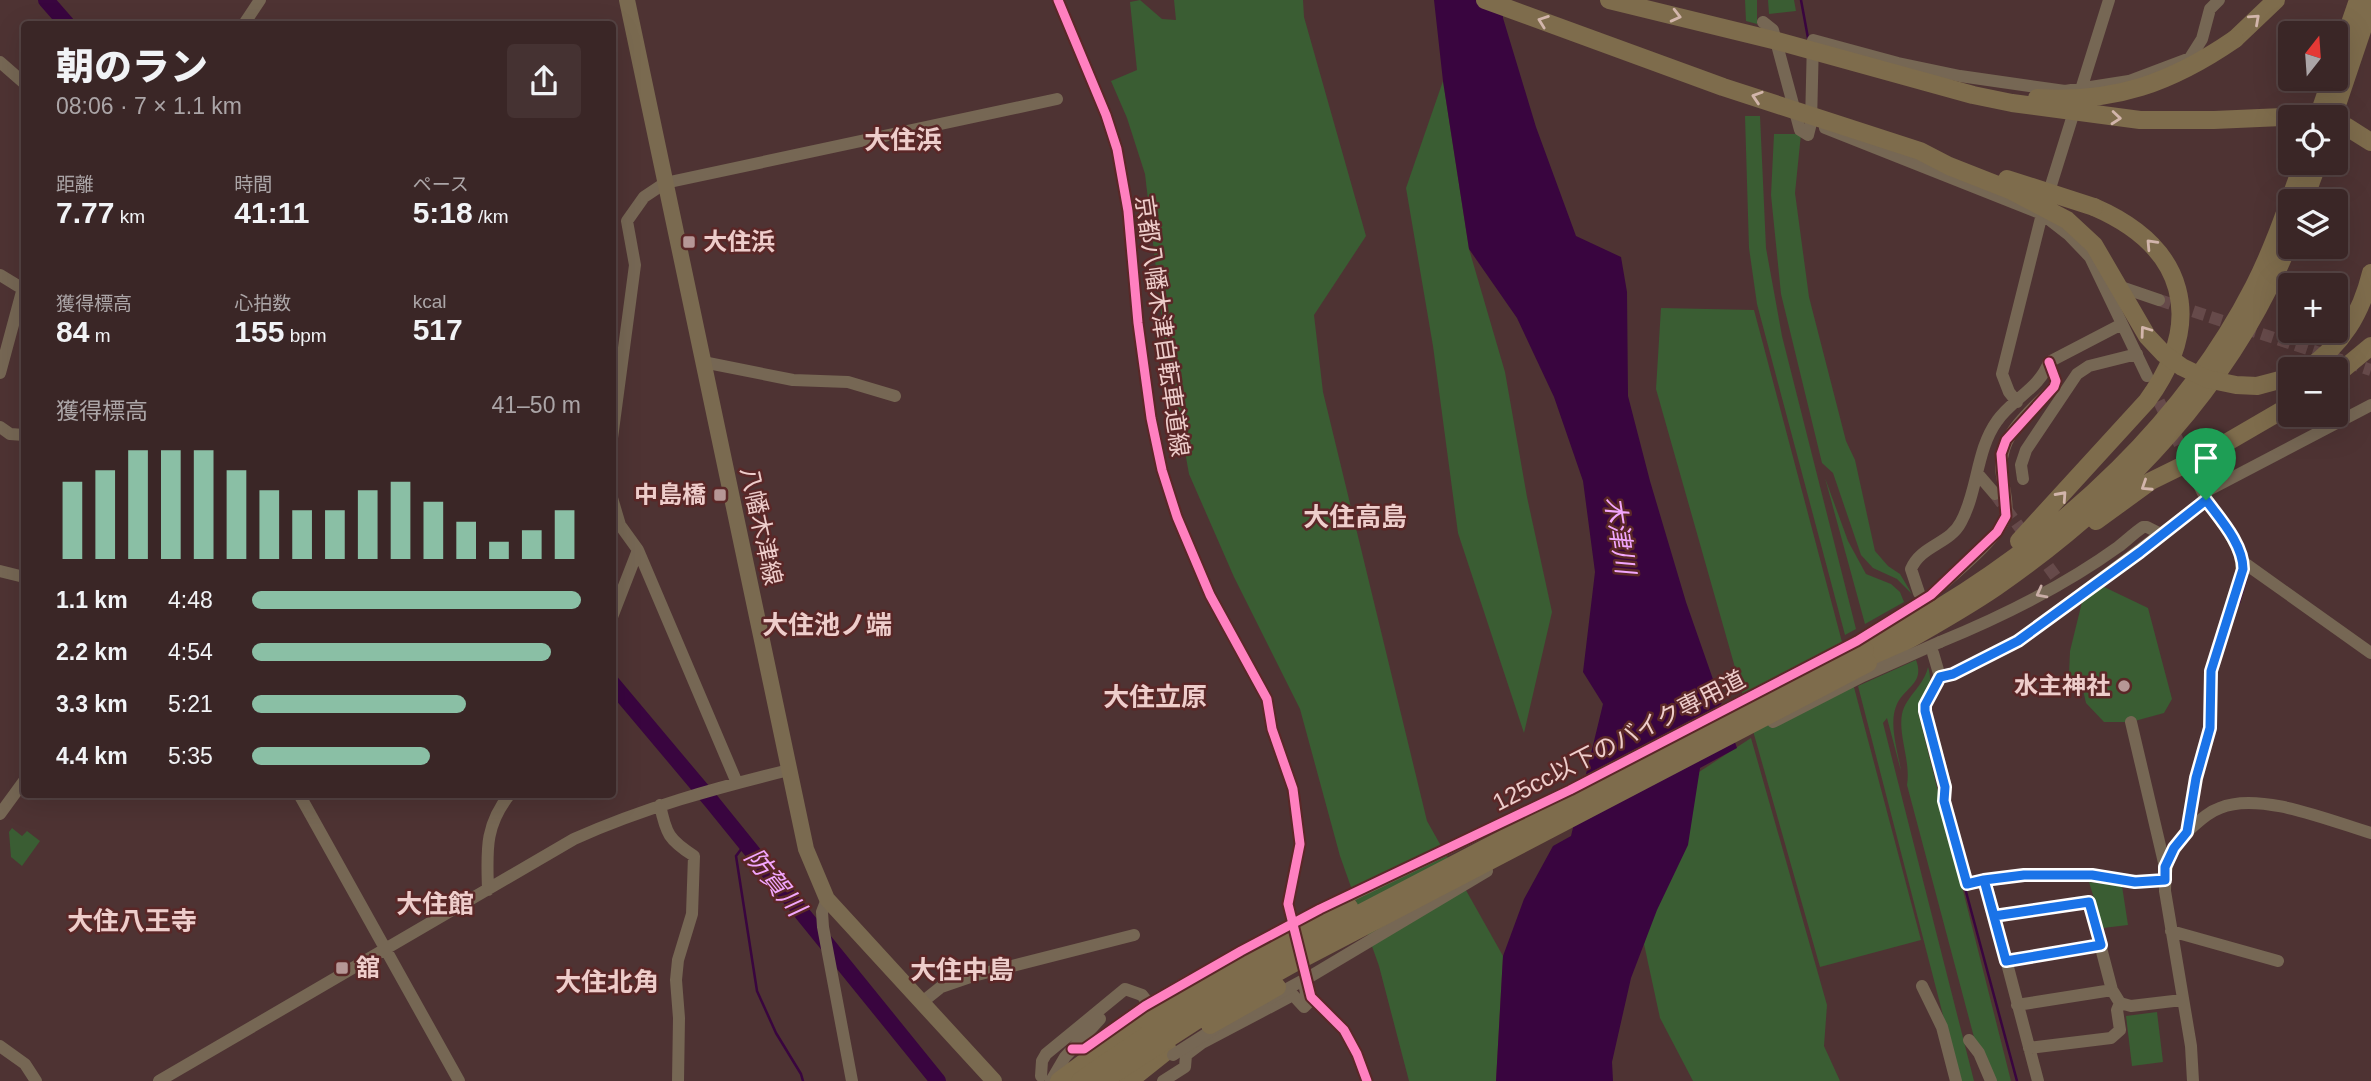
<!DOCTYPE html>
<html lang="ja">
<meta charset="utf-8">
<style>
:root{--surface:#3a2626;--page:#453232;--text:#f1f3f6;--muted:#aba5a7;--line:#544343;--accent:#8abfa5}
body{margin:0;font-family:Arial,"Noto Sans JP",sans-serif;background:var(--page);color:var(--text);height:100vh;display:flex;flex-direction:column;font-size:26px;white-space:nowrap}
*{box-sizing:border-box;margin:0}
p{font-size:23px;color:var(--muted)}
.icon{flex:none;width:38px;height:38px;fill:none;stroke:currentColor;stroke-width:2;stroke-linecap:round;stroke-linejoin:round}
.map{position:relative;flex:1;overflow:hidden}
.sheet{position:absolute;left:21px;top:21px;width:595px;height:777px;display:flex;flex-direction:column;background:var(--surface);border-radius:7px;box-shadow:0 7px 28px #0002,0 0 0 2px var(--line)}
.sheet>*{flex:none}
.needle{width:46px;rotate:17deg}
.controls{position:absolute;left:2278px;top:21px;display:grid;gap:14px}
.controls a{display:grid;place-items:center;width:70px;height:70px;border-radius:7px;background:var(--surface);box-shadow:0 7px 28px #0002,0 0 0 2px var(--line);font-size:35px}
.pin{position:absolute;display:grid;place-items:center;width:60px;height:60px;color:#fff;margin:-72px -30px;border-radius:50% 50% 50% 0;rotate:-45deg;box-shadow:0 0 7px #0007}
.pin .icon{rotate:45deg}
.round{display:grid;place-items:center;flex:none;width:74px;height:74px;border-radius:7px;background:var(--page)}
.summary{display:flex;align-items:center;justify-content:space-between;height:119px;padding:0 35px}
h1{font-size:38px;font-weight:800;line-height:52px}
.metrics{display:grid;grid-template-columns:repeat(3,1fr);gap:10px;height:119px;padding:7px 35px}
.metrics div{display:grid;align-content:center}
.metrics b{font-size:30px;font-weight:800}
.metrics small{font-size:19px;font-weight:400}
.metrics p{font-size:19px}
.chart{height:196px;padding:14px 35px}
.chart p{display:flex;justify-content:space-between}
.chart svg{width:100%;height:126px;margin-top:7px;stroke:var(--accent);stroke-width:6}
ul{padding:0 35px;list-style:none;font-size:23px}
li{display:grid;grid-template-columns:112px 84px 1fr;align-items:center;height:52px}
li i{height:18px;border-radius:9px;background:var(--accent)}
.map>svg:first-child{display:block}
.green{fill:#3a5d33}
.water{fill:#39053f}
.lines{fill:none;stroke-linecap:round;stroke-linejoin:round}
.stream{stroke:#39053f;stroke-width:2.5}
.river{stroke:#39053f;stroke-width:16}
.minor-tunnel{stroke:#664a4a;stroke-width:12;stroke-dasharray:12 6;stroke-linecap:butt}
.minor{stroke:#766754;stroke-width:12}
.major{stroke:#7a6a50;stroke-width:16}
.highway{stroke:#7e6c4c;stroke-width:18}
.minor-bridge{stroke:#766754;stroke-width:12}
.highway-bridge{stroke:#7e6c4c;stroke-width:18}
.cycleway-casing{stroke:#5a2727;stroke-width:13}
.cycleway{stroke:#ff80c0;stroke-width:9}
.oneway{stroke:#d2b5ab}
.oneway2{stroke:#caaea7}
.route-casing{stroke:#fff;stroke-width:14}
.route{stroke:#1a73e8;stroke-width:9}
.poi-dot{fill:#b69796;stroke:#5a2727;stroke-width:2.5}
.labels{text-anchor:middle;stroke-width:5;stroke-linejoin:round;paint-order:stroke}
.poi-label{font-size:24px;font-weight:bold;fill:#eecdcb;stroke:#5a2727;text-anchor:start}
.street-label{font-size:24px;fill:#eecdcb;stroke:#5a2727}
.neighbourhood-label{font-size:26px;font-weight:bold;fill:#eecdcb;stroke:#5a2727}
.water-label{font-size:26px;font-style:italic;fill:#f2a6fd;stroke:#5a2727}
</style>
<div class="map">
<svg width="2371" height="1081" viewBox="0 0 2371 1081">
<rect width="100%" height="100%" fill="#4e3333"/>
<path class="green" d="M1140,0L1162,19L1176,20L1174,0H1303L1304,17L1366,236L1314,315L1323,392L1427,821L1503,956L1496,1081H1409L1379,966L1340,856L1300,709L1234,577L1189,474L1163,329L1145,174L1127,118L1111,81L1137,70L1130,2Z
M1745,0H1757V24L1746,21Z
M1768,0H1794L1796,11L1769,14Z
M1443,81L1469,249L1505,372L1527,497L1552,612L1524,733L1458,533L1433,346L1406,188Z
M1745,116H1760L1766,248L1782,336L1856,629L1845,635L1757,304L1749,248Z
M1774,134H1801L1795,193L1809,297L1846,441L1855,460L1875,551L1888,566L1900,574L1912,594L1897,579L1873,568L1861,555L1833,473L1822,463L1781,294L1771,195Z
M1661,308L1754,310L1921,940L1820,967L1656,389Z
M1825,478L1848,541L1866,574L1891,584L1900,592L1904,602L1865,624Z
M2100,585L2148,608L2172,699L2164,713L2131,722H2104L2086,703L2081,681L2069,675L2070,651L2083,598Z
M1916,660C1925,683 1905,687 1897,704C1888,723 1898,751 1901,771L1887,718L1883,723L1974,1081H1960L1858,686Z
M1928,667C1935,689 1922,692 1918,712L2011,1081H1992L1975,1041L1907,785C1911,762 1898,735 1902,714C1906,696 1924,686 1928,667Z
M1751,738L1827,1005L1824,1046L1840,1081H1693L1660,1018L1644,944L1699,772Z
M12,828L22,836L27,831L40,841L22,866L11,857L9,832Z
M2089,882L2122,886L2128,925L2103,928Z
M2157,1012L2163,1062L2132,1066L2126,1016Z"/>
<path class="water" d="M1434,0H1502L1503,18L1536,127L1576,236L1621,257L1627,292L1628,396L1650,481L1686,602L1737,748L1700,768L1688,845L1657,910L1631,978L1612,1062L1613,1081H1496L1503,956L1524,899L1553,846L1571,836L1603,704L1583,672L1595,572L1583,481L1554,397L1517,318L1469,249L1443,81Z"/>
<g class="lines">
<path class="stream" d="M1801,0L1808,38
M2239,603L2246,580
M745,844L736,856L757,991L776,1033L801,1074L803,1081
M1965,888L2017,1081"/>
<path class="river" d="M46,0L67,24
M612,683L712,802L938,1081"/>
<path class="minor-tunnel" d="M2159,300L2371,370
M2151,385L2192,470
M1995,494L2064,588"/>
<path class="minor" d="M2109,0L2042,214L2069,235L2090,257L2147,376
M1763,22L1773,30L1800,130L1808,135L1811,123L1813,40L1898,63L1960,76L2065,91L2129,81L2190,58L2202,39L2210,9L2219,0
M244,24L260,0
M0,62L24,83
M1825,128L2042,214L2002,374L2009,392L2017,402
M0,275L23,289
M2115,285L2159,300
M703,362L793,380L848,382L895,396
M0,373L24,284
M0,427L10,434L24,435
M612,438L635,265L627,221L644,197L665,183L1057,99
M1977,473L1995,494
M2023,479L2021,465L2026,450L2077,374L2089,366L2137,354
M2203,493L2371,405
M612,498L620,525L638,550L612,617
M638,550L737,783
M2243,562L2371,653
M0,571L24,577
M1919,593L1911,569C1921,545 1950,544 1961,522C1978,491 1976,450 1997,421C2012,399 2040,388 2049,362L2122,324
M1931,595C1950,577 1996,541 2005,518C2009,506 2004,488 2002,476C1996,436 2029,413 2054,387L2056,381L2049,362
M1940,642C2001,617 2064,586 2118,547C2126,541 2134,533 2143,527H2147L2161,534
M1933,653L1940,677L1953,674L2018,641L2206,500
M1940,677L1925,705V711L1946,787L1944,801L1967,884L2023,875H2092L2135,882L2165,880
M2131,722L2165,867
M299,794L459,1081
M660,805C666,834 669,840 694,856L692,914L678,960L676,980L679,1018L678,1081
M0,814L24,781
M2187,832L2196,778L2210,728L2211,671L2241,577C2246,548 2222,525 2208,502C2203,494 2199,485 2195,476
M1985,880L2038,1081
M488,890C487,852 484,826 510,794
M827,899L822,912L823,927L852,1081
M1994,916L2089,902L2112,990L2120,1003L2131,1006L2182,1000
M2171,931L2278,961
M2006,961L2101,945
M1922,986L1942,1027L1956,1081
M921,1003L941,987L973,976L1134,935
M2017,1005L2112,990
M1969,1040L1979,1053L1991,1081
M0,1046L25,1064L36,1081
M2029,1048L2111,1038L2120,1030L2117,1010L2120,1003
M1072,1049H1084L1145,1006
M1041,1076L1042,1061L1046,1054L1125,989L1142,995L1155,1012
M159,1081L574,839C643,808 715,788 789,770
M1051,1081L1065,1057L1100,1019
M1163,1081L1185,1067L1186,1055L1202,1043L1293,995L1304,1007L1308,1003L1305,988L1307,984
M2193,1081L2191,1046L2165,891C2165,864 2169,849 2190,829C2199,821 2208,812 2220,808C2259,791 2331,821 2371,833"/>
<path class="major" d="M627,0L806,849L827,899L994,1081"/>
<path class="highway" d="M2235,39L2276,0
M2336,64L2358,0
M2318,117L2331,79
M2333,117L2371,4
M2336,123L2347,127L2371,142
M2304,201L2318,163
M2336,375L2371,346
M2096,521L2151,481L2212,451L2291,405
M2019,541L2147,401C2206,320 2186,247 2094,207
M1865,650C1889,636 1914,623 1939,608C2067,530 2185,421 2254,286C2274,247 2288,204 2303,163
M1868,663C1911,638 1955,615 1996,587C2122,500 2235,382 2291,238
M1059,1081L1143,1019
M1129,1081L1168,1050"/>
<path class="minor-bridge" d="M1773,722L1863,676L1940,642
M1298,921L1570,790L1857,641L1931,595
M1270,998L1311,976L1487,871
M1145,1006L1190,980
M1173,1055L1220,1025"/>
<path class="highway-bridge" d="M1485,0L1723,87L1920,151L1949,166L2010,190L2067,220L2094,245L2147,336L2164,354L2182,367L2207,379L2236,385L2257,386L2291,377
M1609,0L1777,41L1973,95L2012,103L2140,120H2214L2304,116L2313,117
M2037,98C2115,103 2171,83 2235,39
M2007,179L2094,207
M2307,369C2342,345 2361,314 2371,273
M1143,1019L1227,967L1286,935L1349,907
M1210,1025L1277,987
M1080,1081C1148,1032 1219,989 1292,949L1865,650
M1103,1081L1231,998L1296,962L1868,663"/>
<g class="cycleway-casing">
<path id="cycleway" d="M1058,0L1106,115L1117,149L1128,211L1138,323L1151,418L1162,470L1177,517L1210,595L1267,699L1272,729L1293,789L1300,844L1288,904L1311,997L1344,1030L1357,1054L1367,1081
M1072,1049H1084L1145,1006L1241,951L1320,909L1570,790L1857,641L1931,595L1997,532L2006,516L2001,454L2006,440L2054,387L2056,381L2049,362"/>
</g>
<use href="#cycleway" class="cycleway"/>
</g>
<defs><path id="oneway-chevron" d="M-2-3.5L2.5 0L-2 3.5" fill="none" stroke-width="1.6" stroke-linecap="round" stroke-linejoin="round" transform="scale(1.75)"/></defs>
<g class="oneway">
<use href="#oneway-chevron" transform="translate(1676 16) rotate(14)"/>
<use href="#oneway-chevron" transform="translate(2255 19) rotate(-42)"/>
<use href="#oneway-chevron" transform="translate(1543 21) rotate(-160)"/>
<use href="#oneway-chevron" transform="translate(1757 97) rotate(-162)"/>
<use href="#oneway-chevron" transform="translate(2116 118) rotate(5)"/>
<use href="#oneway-chevron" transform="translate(2151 244) rotate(-133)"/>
<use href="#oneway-chevron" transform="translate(2145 331) rotate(-126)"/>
<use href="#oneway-chevron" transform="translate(2146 486) rotate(147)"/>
<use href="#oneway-chevron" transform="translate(2062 496) rotate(-48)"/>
</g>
<use class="oneway2" href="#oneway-chevron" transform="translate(2041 593) rotate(152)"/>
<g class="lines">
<g class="route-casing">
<path id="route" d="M2206,500L2140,552L2018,641L1953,674L1940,677L1925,705V711L1945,787L1944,801L1967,884L1984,880L1994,916L2089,902L2101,945L2006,961L1984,880L2024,875H2092L2135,882L2165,880V867L2174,848L2187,832L2196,778L2210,728L2211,671L2243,569C2243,544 2220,519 2206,500"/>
</g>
<use href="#route" class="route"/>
</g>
<g class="poi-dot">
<rect x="682" y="235" width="14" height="14" rx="3.5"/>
<rect x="713" y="488" width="14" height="14" rx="3.5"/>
<circle cx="2124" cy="686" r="7"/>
<rect x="335" y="961" width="14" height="14" rx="3.5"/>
</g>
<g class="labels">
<g class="poi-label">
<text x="703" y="250">大住浜</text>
<text x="706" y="503" text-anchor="end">中島橋</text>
<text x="2110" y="694" text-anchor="end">水主神社</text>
<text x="356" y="976">舘</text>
</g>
<g class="street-label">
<text transform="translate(1162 326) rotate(82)" y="8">京都八幡木津自転車道線</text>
<text transform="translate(761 526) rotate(78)" y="8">八幡木津線</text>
<text transform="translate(1619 741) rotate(-27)" y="8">125cc以下のバイク専用道</text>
</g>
<g class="neighbourhood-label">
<text x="903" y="149">大住浜</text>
<text x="1355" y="526">大住高島</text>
<text x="827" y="634">大住池ノ端</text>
<text x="1155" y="706">大住立原</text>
<text x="435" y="913">大住館</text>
<text x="132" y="930">大住八王寺</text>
<text x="962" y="979">大住中島</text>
<text x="607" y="991">大住北角</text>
</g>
<g class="water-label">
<text transform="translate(1620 535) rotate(81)" y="9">木津川</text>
<text transform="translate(775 882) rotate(51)" y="9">防賀川</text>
</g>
</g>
</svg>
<div class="controls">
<a><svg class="needle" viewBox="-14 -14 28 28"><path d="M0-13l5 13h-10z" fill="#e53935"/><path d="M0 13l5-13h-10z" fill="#aba5a7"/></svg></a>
<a><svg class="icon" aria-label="locate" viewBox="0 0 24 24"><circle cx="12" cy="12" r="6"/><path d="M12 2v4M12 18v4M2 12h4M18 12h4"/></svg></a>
<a><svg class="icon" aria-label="layers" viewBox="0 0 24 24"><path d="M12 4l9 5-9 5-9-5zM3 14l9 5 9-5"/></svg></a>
<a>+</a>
<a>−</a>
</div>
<div class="pin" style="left:2206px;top:500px;background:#1e9e55"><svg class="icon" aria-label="arrive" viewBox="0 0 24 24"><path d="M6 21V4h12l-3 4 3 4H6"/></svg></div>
<section class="sheet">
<div class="summary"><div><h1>朝のラン</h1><p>08:06 · 7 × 1.1 km</p></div><a class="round"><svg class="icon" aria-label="share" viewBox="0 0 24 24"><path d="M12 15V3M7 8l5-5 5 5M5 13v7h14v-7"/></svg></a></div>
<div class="metrics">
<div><p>距離</p><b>7.77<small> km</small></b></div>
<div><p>時間</p><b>41:11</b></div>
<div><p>ペース</p><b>5:18<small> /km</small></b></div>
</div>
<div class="metrics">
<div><p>獲得標高</p><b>84<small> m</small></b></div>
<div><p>心拍数</p><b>155<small> bpm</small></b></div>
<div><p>kcal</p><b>517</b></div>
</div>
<div class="chart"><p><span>獲得標高</span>41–50 m</p>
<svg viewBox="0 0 160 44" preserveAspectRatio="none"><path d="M5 44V17M15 44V13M25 44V6M35 44V6M45 44V6M55 44V13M65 44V20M75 44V27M85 44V27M95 44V20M105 44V17M115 44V24M125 44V31M135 44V38M145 44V34M155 44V27"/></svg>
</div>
<ul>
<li><b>1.1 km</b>4:48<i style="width:100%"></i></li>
<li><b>2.2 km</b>4:54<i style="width:91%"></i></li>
<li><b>3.3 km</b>5:21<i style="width:65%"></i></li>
<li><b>4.4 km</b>5:35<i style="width:54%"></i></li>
</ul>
</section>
</div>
